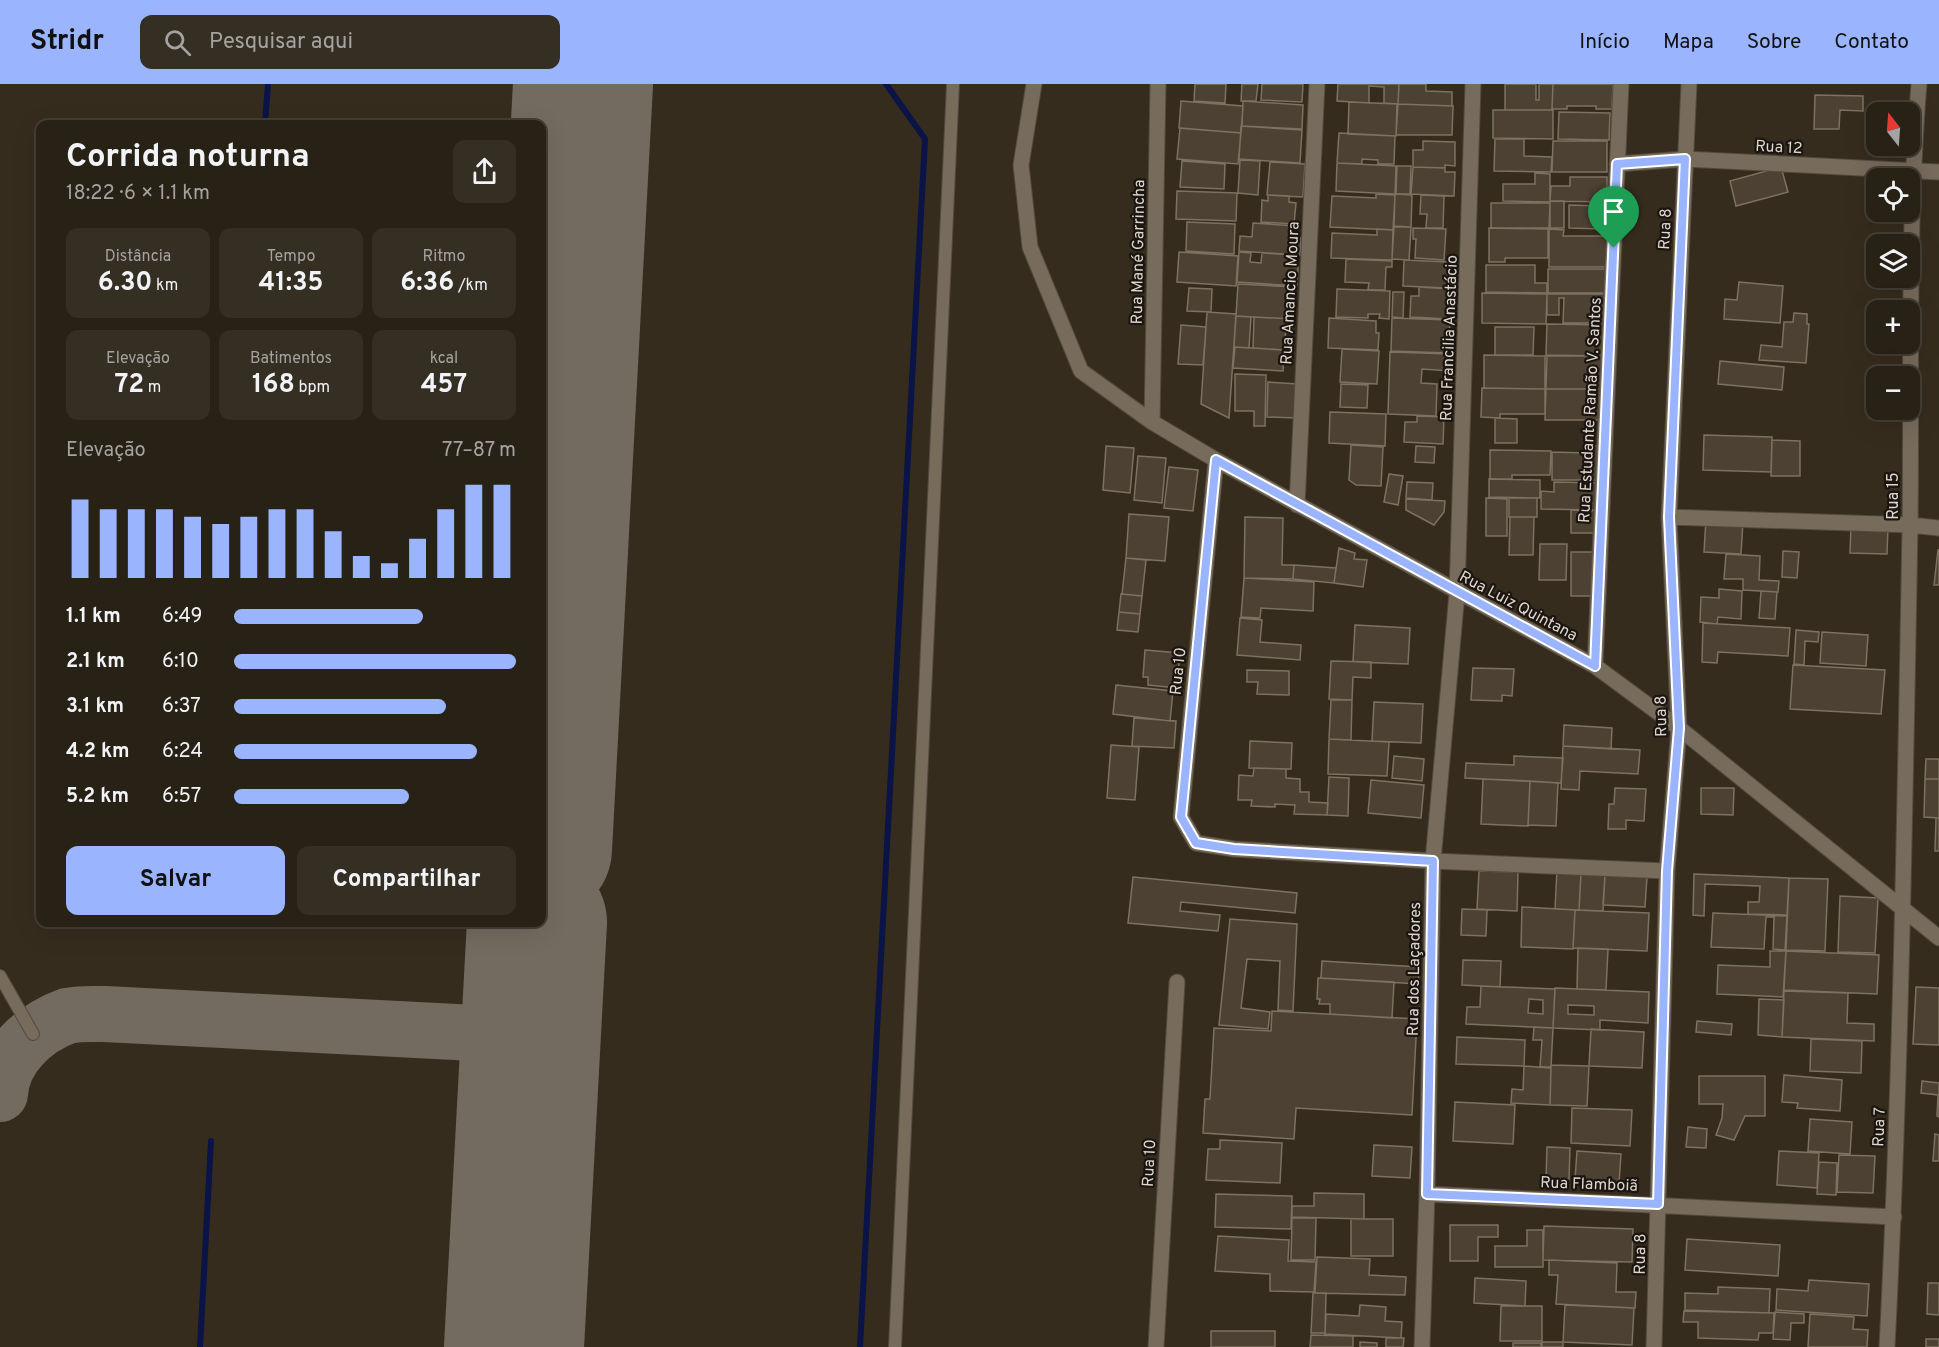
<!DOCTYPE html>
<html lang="pt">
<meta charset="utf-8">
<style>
:root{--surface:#282116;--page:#342e23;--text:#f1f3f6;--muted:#a5a3a1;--line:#443e35;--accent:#9ab5fd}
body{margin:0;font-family:Overpass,sans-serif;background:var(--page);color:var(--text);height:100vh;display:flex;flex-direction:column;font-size:22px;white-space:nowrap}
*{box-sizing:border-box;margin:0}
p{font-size:20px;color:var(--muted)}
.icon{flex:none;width:33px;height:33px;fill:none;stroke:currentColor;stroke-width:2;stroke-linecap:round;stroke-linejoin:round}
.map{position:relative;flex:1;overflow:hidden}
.details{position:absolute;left:36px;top:36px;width:510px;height:807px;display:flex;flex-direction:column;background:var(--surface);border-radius:12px;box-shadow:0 6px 24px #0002,0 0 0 2px var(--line)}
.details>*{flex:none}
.needle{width:39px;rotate:343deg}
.buttons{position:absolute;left:1866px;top:18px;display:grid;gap:12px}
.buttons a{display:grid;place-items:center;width:54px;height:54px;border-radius:12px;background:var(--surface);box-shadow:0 6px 24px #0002,0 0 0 2px var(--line);font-size:30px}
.pin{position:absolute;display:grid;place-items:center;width:51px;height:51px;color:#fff;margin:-62px -26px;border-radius:50% 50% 50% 0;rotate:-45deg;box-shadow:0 0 6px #0007}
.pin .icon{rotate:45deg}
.round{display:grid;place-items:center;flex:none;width:63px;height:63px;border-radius:12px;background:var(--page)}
.head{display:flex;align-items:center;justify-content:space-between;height:102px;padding:0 30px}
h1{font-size:33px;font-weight:700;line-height:45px}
.stats{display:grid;grid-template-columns:repeat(3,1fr);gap:9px;height:102px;padding:6px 30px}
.stats div{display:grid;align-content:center;border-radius:12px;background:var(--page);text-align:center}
.stats b{font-size:26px;font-weight:700}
.stats small{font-size:16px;font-weight:400}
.stats p{font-size:16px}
.chart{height:168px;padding:12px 30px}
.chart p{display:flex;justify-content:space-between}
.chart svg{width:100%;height:108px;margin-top:6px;stroke:var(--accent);stroke-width:6}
.action{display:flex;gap:12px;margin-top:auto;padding:12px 30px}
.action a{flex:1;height:69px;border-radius:12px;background:var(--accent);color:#111;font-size:24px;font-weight:700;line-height:69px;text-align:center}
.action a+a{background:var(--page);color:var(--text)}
ul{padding:0 30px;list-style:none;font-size:20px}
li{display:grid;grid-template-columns:96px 72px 1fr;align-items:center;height:45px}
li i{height:15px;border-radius:8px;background:var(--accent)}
header{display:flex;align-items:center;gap:36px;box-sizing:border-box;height:84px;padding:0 30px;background:var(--accent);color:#111}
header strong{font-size:28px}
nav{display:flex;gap:33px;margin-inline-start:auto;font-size:21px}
.search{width:420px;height:54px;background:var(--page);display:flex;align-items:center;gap:15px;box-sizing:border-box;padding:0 21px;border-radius:12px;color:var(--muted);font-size:22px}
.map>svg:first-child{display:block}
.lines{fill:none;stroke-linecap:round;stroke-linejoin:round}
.stream{stroke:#0a1446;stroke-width:6}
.taxiway{stroke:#746b60;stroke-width:56}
.runway{stroke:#746b60;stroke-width:140}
.building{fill:#4c4132;stroke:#7d7161;stroke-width:1.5;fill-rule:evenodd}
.lane-casing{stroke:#534a3f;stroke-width:14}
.street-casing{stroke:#534a3f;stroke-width:17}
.lane{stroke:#776b5c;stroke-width:12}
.street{stroke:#776b5c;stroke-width:15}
.route-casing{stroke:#fff;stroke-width:12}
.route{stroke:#9ab5fd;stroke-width:8}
.labels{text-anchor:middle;stroke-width:4.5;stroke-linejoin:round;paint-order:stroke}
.street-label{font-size:16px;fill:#ddd6ce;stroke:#1a150f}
</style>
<header>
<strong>Stridr</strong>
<div class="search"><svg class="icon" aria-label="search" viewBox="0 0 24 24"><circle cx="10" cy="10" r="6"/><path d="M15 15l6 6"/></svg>Pesquisar aqui</div>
<nav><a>Início</a><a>Mapa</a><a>Sobre</a><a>Contato</a></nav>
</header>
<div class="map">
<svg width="1939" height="1263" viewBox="0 0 1939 1263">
<rect width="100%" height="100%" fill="#362c1e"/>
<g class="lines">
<path class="stream" d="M265,40L268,0
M200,1263L211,1057
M860,1263L925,55L886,0"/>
<path class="taxiway" d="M475,949C505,960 519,977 528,1007
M0,1010C2,973 34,944 67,932C79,929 92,930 105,930L475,949C507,944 519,932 534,904"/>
<path class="runway" d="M542,765L583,0
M514,1263L537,838"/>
</g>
<path class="building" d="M1195,0H1226L1225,19L1194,17Z
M1242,0H1258L1256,17H1241Z
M1262,0H1303L1302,18L1261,16Z
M1338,0H1399L1398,20L1384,19V3L1369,2V19L1337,17Z
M1399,0H1426V7L1452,8V22L1398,20Z
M1505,0H1536V16H1539V0H1553L1552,26H1505Z
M1553,0H1613L1612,25H1596V22H1567V25H1552Z
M1815,11L1863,12V27L1840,26L1839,45H1814Z
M1181,17L1243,22L1241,49L1179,44Z
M1243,17L1303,21L1302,45L1242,42Z
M1349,18L1397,20L1396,52L1348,50Z
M1398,20L1453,22L1452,51H1396Z
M1493,26H1553V55L1493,54Z
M1559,28L1610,29L1609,56L1558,55Z
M1241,42L1302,46L1300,79L1239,75Z
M1180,44L1241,49L1238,80L1177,75Z
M1339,49L1395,52L1394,80H1378V76L1362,75V80L1337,79Z
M1495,55H1524V72L1552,73L1551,88L1494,87Z
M1423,57L1455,58V82L1445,81V84L1413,83V66H1423Z
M1553,57H1607V88H1552Z
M1240,76L1260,77L1258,111L1238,109Z
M1182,77L1225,80L1224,105L1180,103Z
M1270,78L1305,80L1303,113L1267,111Z
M1337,79L1396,82L1395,110L1336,107Z
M1397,82H1411L1410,110H1396Z
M1413,83L1445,84V88H1455L1454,112L1411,110Z
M1781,83L1788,108L1736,122L1730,97Z
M1535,89L1550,90V118L1503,117V100H1535Z
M1570,93H1607V118L1550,117L1551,102H1570Z
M1177,107L1237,109L1236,137L1176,135Z
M1376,110L1395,111L1393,146L1330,143L1332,112L1376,114Z
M1395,110L1412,111L1411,143L1394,142Z
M1268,111L1289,112V118L1296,119L1294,140L1261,138L1262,116L1268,117Z
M1421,111L1444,112L1443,144H1426L1427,130H1420Z
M1550,117H1564V144H1550Z
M1491,119H1550L1549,144H1491Z
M1569,121L1603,122V145L1569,144Z
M1187,138L1235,140L1234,170L1186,167Z
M1253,139L1296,142L1295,154H1301L1300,171L1239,167L1240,152L1252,153Z
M1394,143H1411L1409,176L1392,175Z
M1413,144L1446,145L1444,176L1415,174L1416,155H1413Z
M1489,144L1548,145V174H1505V178H1489Z
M1377,145L1393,146L1392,176L1331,174L1332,149L1377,151Z
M1549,145L1564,146L1563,152H1608V183H1549Z
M1179,168L1238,172L1236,202L1177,198Z
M1239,168L1251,169L1250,178L1261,179L1262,169L1295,171L1294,183H1298L1297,202L1237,198Z
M1346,175L1392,177V183H1386L1385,206H1368L1369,199L1345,198Z
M1404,176L1449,178L1447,204L1403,202Z
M1486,181H1535V199H1547V209L1486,208Z
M1548,185H1609V209H1548Z
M1739,198L1783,202L1780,239L1724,235L1725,215L1737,216Z
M1238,200L1295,203L1293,235L1236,232Z
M1419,203L1451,205L1449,235L1410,233L1411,212H1419Z
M1189,204L1212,205L1211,228L1187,227Z
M1337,205L1390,207L1389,235L1379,234L1380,230H1368V234L1336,233Z
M1393,208H1404L1403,234L1392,233Z
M1482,209L1547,210L1546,240L1482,239Z
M1547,210H1607L1606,239H1563L1564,214H1559V231H1547Z
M1207,228L1236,230L1229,334L1201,320Z
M1794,229L1807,230V240H1809L1806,279L1759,276L1761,261L1782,263L1784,238H1793Z
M1236,232L1251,233L1249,264L1234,263Z
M1254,233L1293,235L1292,244H1286L1284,266L1253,264Z
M1329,234L1376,237V249H1379L1378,266L1328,264Z
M1392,234L1450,236L1448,269L1391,267Z
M1547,240L1606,241V272L1546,271Z
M1181,241L1206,243L1203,281L1178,280Z
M1495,243H1534L1533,271H1495Z
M1235,263L1284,266L1283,287L1233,284Z
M1342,265L1379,267L1377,300L1340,298Z
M1390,268L1451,270V287L1422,285L1421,299L1437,300L1436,332L1388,330Z
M1484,271L1545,272V305L1484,304Z
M1547,272H1606V305H1546Z
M1720,277L1784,283L1782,306L1718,300Z
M1235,290L1266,291L1265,342H1254V327H1235Z
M1268,298L1298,300L1296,334L1267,333Z
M1341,300L1368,301L1367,324L1340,323Z
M1482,304L1545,305V330H1500V334L1481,333Z
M1546,305H1604L1603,336H1545Z
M1330,328L1386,330L1385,362L1329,359Z
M1417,332L1444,333L1443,360L1404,358L1405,338H1417Z
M1495,334L1517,335V359H1495Z
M1704,351L1772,353L1771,388L1703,386Z
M1772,356L1800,357V392H1771Z
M1351,361L1383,363L1381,402L1356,401L1349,396Z
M1106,362L1134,364L1130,409L1103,406Z
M1416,362L1435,363L1434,379L1415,378Z
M1585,362H1601L1600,396H1552V368L1585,369Z
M1490,366L1551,367L1550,391H1512V395H1490Z
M1138,372L1166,374L1162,419L1134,416Z
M1169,383L1198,386L1193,427L1164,424Z
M1389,390L1403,392L1398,421L1384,418Z
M1489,395L1540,396V414L1489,413Z
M1407,398L1433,399L1432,416L1406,414Z
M1554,398L1601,399L1600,426L1541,425V407L1554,408Z
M1486,414L1507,415V452H1486Z
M1509,414H1537V433H1509Z
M1406,415L1445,417L1444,428L1434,441L1406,426Z
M1571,426L1599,427V449H1571Z
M1129,430L1169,433L1165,477L1126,474Z
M1245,433L1283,434L1282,481H1294L1293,495L1244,494Z
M1510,433H1534L1533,471H1509Z
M1706,435L1743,437L1741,470L1704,468Z
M1851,442L1888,443L1887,470L1850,469Z
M1540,460H1567L1566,496H1539Z
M1339,464L1355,469L1354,475L1367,476L1363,503L1334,499Z
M1938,466H1939V501H1934Z
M1783,467L1799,468L1797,494L1782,493Z
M1571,468H1595L1594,512H1571Z
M1726,470L1760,472L1759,496L1779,497L1778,508L1743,506V495H1724Z
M1126,474L1146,476L1142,512L1122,510Z
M1294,481L1336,484L1334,499L1293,495Z
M1244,494L1314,498L1313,527L1261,524L1260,534L1241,533Z
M1719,505L1742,507L1741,535L1718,533L1717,540L1700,538L1701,513L1719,514Z
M1761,507L1777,508L1775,535L1759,534Z
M1121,510L1142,512L1140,530L1119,528Z
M1119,528L1140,530L1138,548L1117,546Z
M1240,534L1262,536L1260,558L1301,561L1300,576L1237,571Z
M1703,539L1790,544L1788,572L1718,568L1717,579L1702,578Z
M1355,541L1410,544L1408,580L1353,578Z
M1796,546L1819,548L1818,558L1805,557L1804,581L1794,580Z
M1822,548L1868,551L1866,582L1820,579Z
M1145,566L1180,569L1177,604L1148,601V593H1143Z
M1331,577L1371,578V594L1353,593L1352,616L1329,615Z
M1793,581L1885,586L1881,630L1790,625Z
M1473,584L1514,585L1512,612L1502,611V617L1471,616Z
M1247,586L1289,587V611L1257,610L1258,598H1247Z
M1116,601L1173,607L1170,637L1113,630Z
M1331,616H1352L1351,656L1329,655Z
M1374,618L1423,620L1421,659L1372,657Z
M1134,634L1176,637L1174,664L1132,662Z
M1564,641L1612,644L1611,665L1563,662Z
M1329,655L1389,658L1387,692L1328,690Z
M1250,657L1292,659L1291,685L1249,684Z
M1111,661L1139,663L1135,716L1107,714Z
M1563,662L1640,666L1638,690L1580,687L1579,706L1561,705Z
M1394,672L1424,675L1422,697L1392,694Z
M1514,672L1563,674L1561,699L1465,694L1466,679L1514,681Z
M1926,675H1939V695H1925Z
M1254,684L1286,685V694L1300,695V708H1309V718L1328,719L1327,731L1294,730L1295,721L1275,720V723L1251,722L1252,716H1238L1239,691L1253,692Z
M1329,693L1349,694L1348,732L1327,731Z
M1483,695L1530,697L1528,742L1481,740Z
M1925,695H1939V734L1924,733Z
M1371,696L1424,701L1421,734L1368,729Z
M1530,697L1558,699L1556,742L1528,741Z
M1615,704L1646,705L1644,737L1626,736V745H1608L1609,720H1614Z
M1701,704H1734L1733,731L1701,730Z
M1936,734H1939V767H1935Z
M1557,786L1581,787L1579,826L1555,825Z
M1479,787L1518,788L1517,827L1477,825Z
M1581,790L1605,791L1603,827L1579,826Z
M1694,790L1789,794L1787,831L1748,830V818H1759L1760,802L1705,800L1704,832L1693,831Z
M1605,791L1647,793L1645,823L1603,821Z
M1133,793L1297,809L1295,829L1181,818L1180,827L1220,831L1218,847L1128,839Z
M1789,794L1828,795L1825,867L1786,866Z
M1840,812L1878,814L1875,869L1838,868Z
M1522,823L1575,826L1573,865L1521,863Z
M1462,825L1487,826L1486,852L1461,851Z
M1575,826L1649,829L1647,867L1573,864Z
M1713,829L1787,832L1785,866L1773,865L1774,833H1766L1764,865L1711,863Z
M1230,835L1297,840L1293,927L1278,926L1280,877L1247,875L1241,924L1270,928L1268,945L1219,941Z
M1578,864L1608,865L1606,906L1577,905Z
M1770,867H1786L1783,913L1717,910L1718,881L1770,883Z
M1786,867L1879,871L1877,910L1784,906Z
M1463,876L1501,877L1500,903L1462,901Z
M1322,877L1419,883L1418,900L1321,894Z
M1318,894L1394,898L1392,934L1330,930V920H1319L1320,915H1317Z
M1481,902L1555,905L1553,944L1466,940L1467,923H1480ZM1529,915L1543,916V930L1528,929Z
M1916,903L1939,904V961L1913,960Z
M1555,904L1649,908L1648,939L1600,936V946L1553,944ZM1568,921L1594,922V931L1568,930Z
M1784,907L1848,909L1847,939L1874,940V957L1782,953Z
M1759,915L1784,916L1782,953L1758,951Z
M1272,927L1417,935L1412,1031L1296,1024L1294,1055L1203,1049L1205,1015H1210L1214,944L1271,947Z
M1697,937L1732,940L1731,951L1696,948Z
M1534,943L1553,944L1551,983H1540L1542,956H1533Z
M1591,945L1644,948L1642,984L1589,982Z
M1457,953L1525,956L1524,982L1456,980Z
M1811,955L1862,957L1861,989L1810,987Z
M1551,981L1589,982L1587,1022L1550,1021Z
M1524,982L1551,984L1550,1021L1511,1019L1512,1005L1523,1006Z
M1784,991L1842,996L1840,1027L1797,1024L1798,1019L1782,1018Z
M1699,992H1765V1032H1745L1734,1056L1716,1051L1722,1034L1723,1020H1699Z
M1922,997L1939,999V1033L1937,1032L1938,1011L1921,1009Z
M1455,1018L1515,1021L1513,1060L1453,1057Z
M1572,1024L1632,1026L1630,1062L1571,1059Z
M1810,1035L1852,1038L1850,1070L1808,1067Z
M1688,1043L1707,1045L1706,1064L1686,1063Z
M1935,1050L1939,1051V1077H1933Z
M1220,1056L1282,1059L1280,1099L1206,1096L1208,1065H1220Z
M1374,1061L1412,1063L1410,1094L1372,1092Z
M1547,1063L1570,1064L1569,1095H1546Z
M1577,1067L1621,1070L1619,1099L1575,1096Z
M1779,1067L1819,1069L1817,1104L1777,1101Z
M1839,1071L1875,1072L1873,1109L1837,1108Z
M1819,1078L1837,1079L1836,1111L1817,1110Z
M1314,1109L1364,1110V1135L1292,1133V1122H1314Z
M1216,1110L1292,1112L1291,1145L1215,1143Z
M1292,1134H1316L1315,1176H1291Z
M1351,1135H1393V1172H1351Z
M1450,1141H1498V1153H1478V1177H1450Z
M1544,1142L1633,1145L1632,1178L1543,1176Z
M1527,1146H1543V1183H1495V1162H1527Z
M1218,1152L1289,1156L1288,1177L1316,1178L1314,1208L1270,1207V1190L1215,1187Z
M1687,1155L1780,1161L1778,1192L1685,1186Z
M1317,1173L1370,1175L1369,1191L1406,1193L1405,1211L1315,1209Z
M1549,1176L1617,1179L1616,1208H1636L1635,1224L1556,1220L1558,1191H1549Z
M1475,1194L1526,1197L1525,1222L1474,1219Z
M1809,1196L1869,1200L1867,1232L1776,1226L1777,1205L1808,1207Z
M1928,1199H1939V1231L1927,1230Z
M1718,1203L1770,1205L1769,1229L1685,1226V1209L1718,1210Z
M1313,1209H1326L1325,1249H1311Z
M1360,1221L1386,1223L1385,1237L1402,1238L1401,1254L1325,1250L1326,1230L1359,1232Z
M1565,1221L1634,1224L1632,1261L1563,1258Z
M1501,1222H1542V1257H1500Z
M1684,1227L1774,1229L1773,1249H1759L1758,1256L1698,1254V1238H1683Z
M1775,1228L1804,1230V1239H1791L1790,1256L1773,1255Z
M1810,1230L1854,1233L1853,1245L1868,1246L1867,1263H1808Z
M1211,1247H1275V1263H1211Z
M1311,1251L1353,1252V1263H1310Z
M1386,1254H1404L1403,1263H1386Z
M1926,1255H1939V1263H1926Z
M1360,1258L1377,1259V1263H1360Z
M1542,1258H1563V1263H1542Z
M1513,1259H1541V1263H1513Z"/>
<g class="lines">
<g class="lane-casing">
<path id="lane" d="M0,892L33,950
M895,1263L953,0"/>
</g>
<g class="street-casing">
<path id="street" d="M1034,0L1021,81L1030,163L1081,287L1152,338L1216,376L1595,582L1679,644L1939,854
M1617,80L1685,75L1939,88
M1152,338L1158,0
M1216,376L1181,733L1196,759L1234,765L1433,777L1667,787
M1297,421L1317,0
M1669,433L1910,441L1939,444
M1595,582L1621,0
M1427,1110L1894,1133
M1156,1263L1177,898
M1422,1263L1427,1110L1433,777L1457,509L1473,0
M1654,1263L1667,787L1679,644L1669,433L1689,0
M1887,1263C1901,990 1905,717 1910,444C1912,296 1907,148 1919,0"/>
</g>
<use href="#lane" class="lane"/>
<use href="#street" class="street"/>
</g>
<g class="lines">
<g class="route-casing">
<path id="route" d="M1685,75L1669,433L1679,644L1667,787L1658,1120L1427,1110L1433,777L1234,765L1196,759L1181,733L1216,376L1595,582L1617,80Z"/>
</g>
<use href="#route" class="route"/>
</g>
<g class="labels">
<g class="street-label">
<text transform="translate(1779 62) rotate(3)" y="6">Rua 12</text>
<text transform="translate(1664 145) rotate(-87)" y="6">Rua 8</text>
<text transform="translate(1137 168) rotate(-89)" y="6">Rua Mané Garrincha</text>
<text transform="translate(1289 209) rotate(-87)" y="6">Rua Amancio Moura</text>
<text transform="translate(1448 254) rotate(-88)" y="6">Rua Francilia Anastácio</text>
<text transform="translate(1589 326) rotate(-87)" y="6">Rua Estudante Ramão V. Santos</text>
<text transform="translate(1892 412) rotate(-90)" y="6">Rua 15</text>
<text transform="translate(1519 521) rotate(28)" y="6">Rua Luiz Quintana</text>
<text transform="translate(1177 587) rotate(-84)" y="6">Rua 10</text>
<text transform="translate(1660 632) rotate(-91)" y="6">Rua 8</text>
<text transform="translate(1413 885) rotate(-89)" y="6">Rua dos Laçadores</text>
<text transform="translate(1878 1043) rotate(-88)" y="6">Rua 7</text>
<text transform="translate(1148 1079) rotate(-87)" y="6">Rua 10</text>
<text transform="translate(1589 1099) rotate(2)" y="6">Rua Flamboiã</text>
<text transform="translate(1639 1170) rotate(-89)" y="6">Rua 8</text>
</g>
</g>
</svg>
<div class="buttons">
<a><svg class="needle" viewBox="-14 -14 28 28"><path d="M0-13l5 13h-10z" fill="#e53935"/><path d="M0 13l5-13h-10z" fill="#a5a3a1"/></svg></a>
<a><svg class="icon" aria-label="locate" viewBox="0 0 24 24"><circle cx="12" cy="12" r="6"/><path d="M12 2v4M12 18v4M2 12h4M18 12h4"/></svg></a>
<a><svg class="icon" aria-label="layers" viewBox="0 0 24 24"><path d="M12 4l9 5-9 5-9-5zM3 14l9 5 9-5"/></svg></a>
<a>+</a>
<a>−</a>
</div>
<div class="pin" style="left:1614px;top:164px;background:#1e9e55"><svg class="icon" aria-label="arrive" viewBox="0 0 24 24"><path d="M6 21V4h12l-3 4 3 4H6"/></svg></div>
<section class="details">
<div class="head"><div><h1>Corrida noturna</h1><p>18:22 · 6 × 1.1 km</p></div><a class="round"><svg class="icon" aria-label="share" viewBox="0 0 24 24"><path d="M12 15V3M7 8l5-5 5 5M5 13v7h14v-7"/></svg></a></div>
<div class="stats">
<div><p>Distância</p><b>6.30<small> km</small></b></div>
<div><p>Tempo</p><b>41:35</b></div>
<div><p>Ritmo</p><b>6:36<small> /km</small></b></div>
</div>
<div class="stats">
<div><p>Elevação</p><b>72<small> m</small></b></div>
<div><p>Batimentos</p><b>168<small> bpm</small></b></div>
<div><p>kcal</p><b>457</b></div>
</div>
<div class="chart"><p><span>Elevação</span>77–87 m</p>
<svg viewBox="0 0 160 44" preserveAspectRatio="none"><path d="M5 44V12M15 44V16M25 44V16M35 44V16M45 44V19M55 44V22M65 44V19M75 44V16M85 44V16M95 44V25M105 44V35M115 44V38M125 44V28M135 44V16M145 44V6M155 44V6"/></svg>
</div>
<ul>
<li><b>1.1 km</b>6:49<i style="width:67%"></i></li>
<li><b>2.1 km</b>6:10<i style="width:100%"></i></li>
<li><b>3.1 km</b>6:37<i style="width:75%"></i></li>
<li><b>4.2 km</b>6:24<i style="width:86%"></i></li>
<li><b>5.2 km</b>6:57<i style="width:62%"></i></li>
</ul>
<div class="action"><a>Salvar</a><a>Compartilhar</a></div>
</section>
</div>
